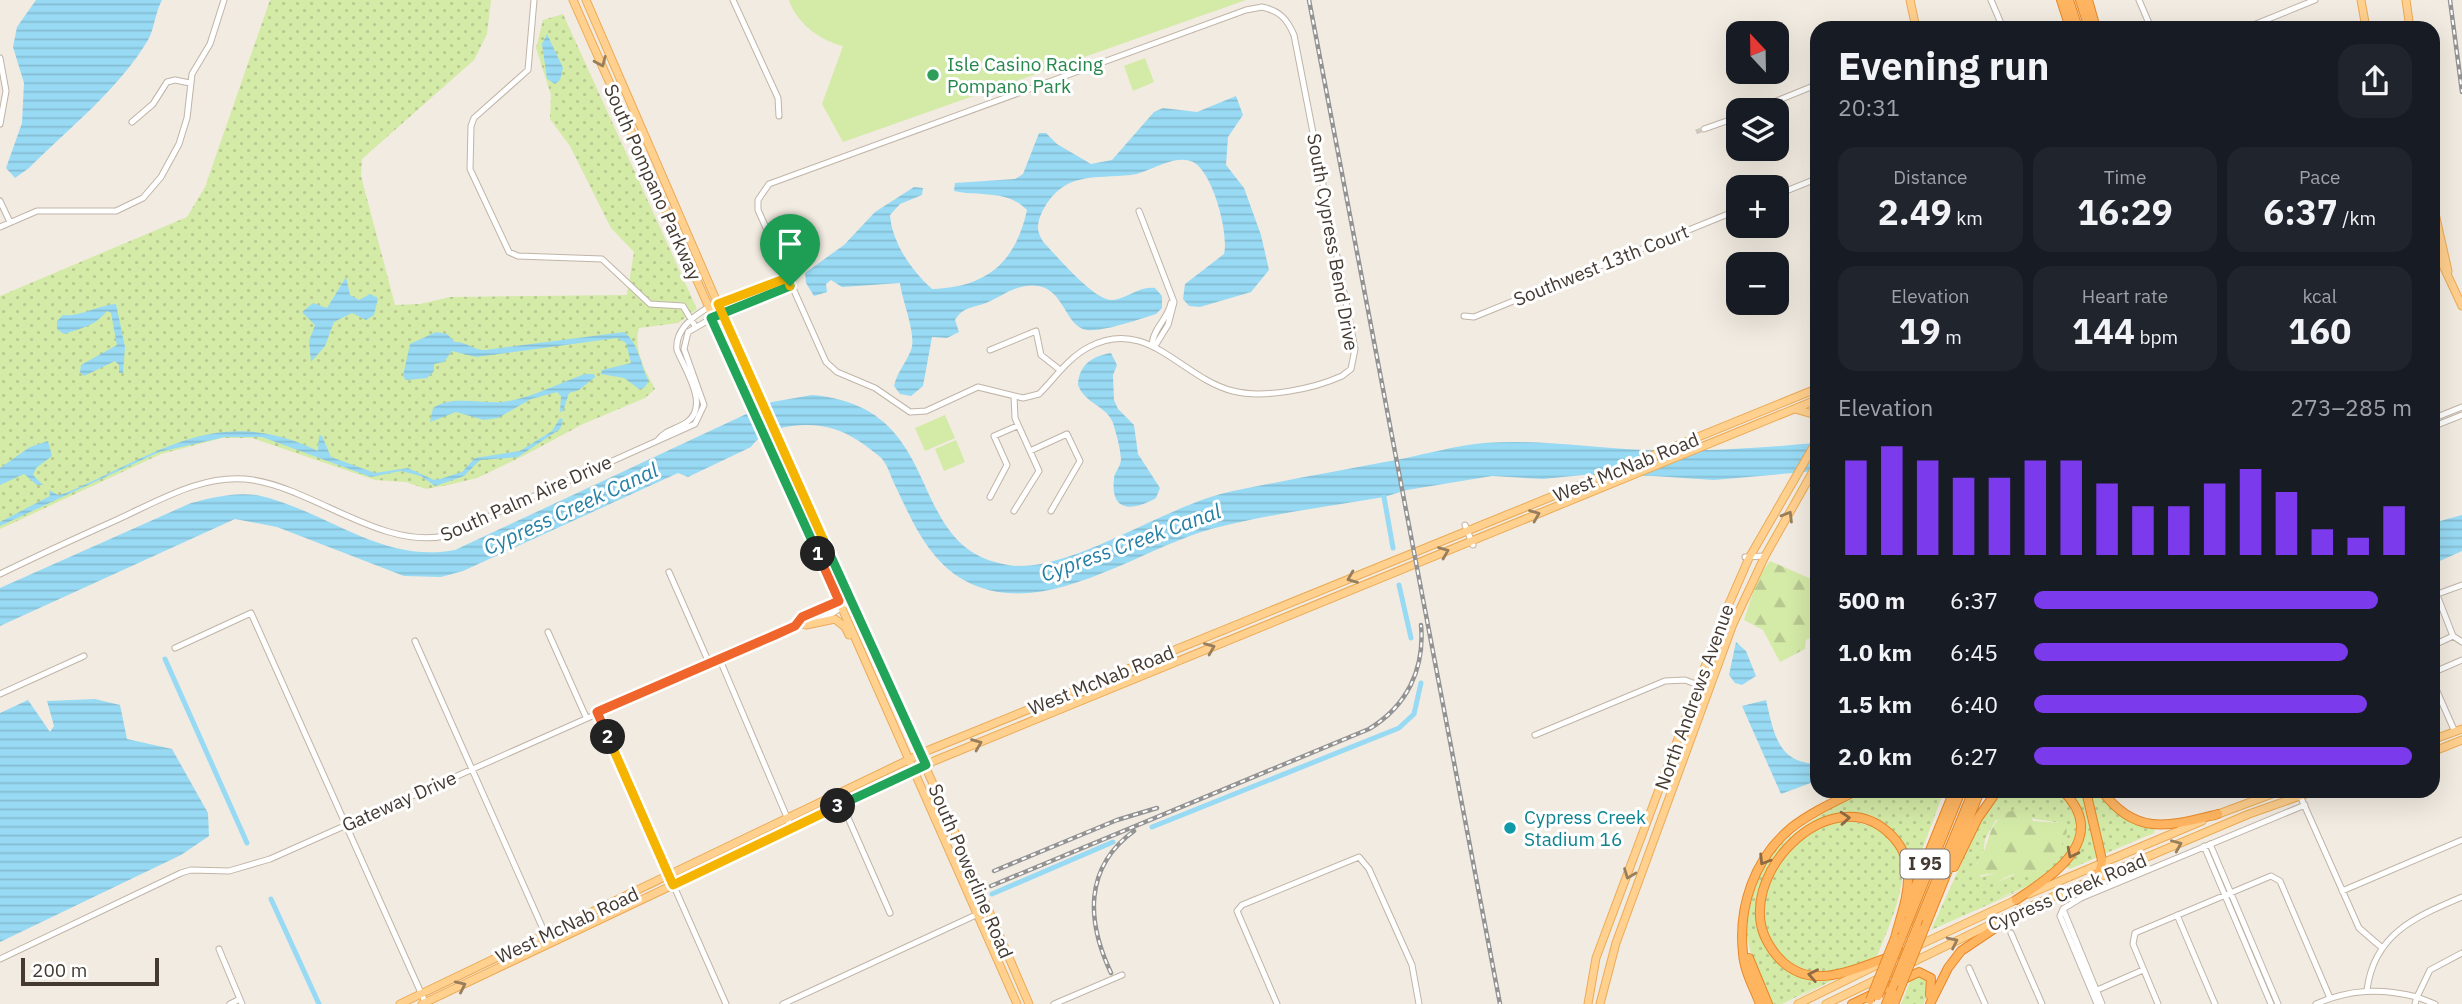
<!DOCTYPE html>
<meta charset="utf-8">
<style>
:root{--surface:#171b24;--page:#20242c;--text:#f1f3f6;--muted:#9ea1a6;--accent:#7c3aed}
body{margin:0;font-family:"IBM Plex Sans",sans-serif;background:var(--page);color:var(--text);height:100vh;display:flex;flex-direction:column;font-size:26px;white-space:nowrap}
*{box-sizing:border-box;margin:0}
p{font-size:23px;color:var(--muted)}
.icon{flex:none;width:38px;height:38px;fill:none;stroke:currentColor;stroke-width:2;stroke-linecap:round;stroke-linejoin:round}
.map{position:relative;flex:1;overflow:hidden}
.panel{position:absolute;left:1810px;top:21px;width:630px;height:777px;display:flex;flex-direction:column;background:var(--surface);border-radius:21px;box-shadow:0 7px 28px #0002}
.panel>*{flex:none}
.needle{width:46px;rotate:338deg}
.controls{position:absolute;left:1726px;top:21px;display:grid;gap:14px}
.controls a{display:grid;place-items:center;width:63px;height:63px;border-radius:14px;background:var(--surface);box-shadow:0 7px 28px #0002;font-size:35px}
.scale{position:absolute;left:21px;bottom:18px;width:138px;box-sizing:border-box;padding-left:7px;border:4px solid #443a32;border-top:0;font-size:19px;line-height:24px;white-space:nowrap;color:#443a32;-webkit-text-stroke:5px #fff;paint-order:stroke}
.pin{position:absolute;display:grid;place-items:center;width:60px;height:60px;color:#fff;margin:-72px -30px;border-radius:50% 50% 50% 0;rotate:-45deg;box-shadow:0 0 7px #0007}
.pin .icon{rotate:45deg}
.km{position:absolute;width:35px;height:35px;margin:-18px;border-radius:50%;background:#222;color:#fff;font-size:19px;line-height:35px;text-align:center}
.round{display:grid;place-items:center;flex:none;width:74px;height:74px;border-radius:21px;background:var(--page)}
.overview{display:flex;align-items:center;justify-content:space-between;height:119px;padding:0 28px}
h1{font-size:38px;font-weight:700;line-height:52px}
.metrics{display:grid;grid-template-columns:repeat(3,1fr);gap:10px;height:119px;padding:7px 28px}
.metrics div{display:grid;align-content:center;border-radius:18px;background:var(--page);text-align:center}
.metrics b{font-size:35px;font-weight:700}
.metrics small{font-size:19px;font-weight:400}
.metrics p{font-size:19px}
.chart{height:196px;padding:14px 28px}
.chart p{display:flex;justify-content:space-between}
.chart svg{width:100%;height:126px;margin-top:7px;stroke:var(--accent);stroke-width:6}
ul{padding:0 28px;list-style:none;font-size:23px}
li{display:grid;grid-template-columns:112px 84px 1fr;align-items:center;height:52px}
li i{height:18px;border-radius:9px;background:var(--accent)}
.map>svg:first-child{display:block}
.grass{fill:url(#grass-dots);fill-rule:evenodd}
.forest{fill:url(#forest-firs)}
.park{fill:#d4eaa7}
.water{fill:url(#water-rules)}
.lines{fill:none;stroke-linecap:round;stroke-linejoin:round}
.canal{stroke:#98daf4;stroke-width:5}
.minor-tunnel{stroke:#cfc8be;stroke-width:5;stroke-dasharray:5 2.5;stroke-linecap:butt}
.minor-casing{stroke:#c1b4a7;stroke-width:7}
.major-casing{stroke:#ebab57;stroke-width:9}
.highway-casing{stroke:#e78727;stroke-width:10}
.minor{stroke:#fff;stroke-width:5}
.major{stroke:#ffd08e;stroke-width:7}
.highway{stroke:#ffb560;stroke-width:8}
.rail-casing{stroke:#939393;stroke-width:4.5}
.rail{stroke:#fff;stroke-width:2;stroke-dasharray:5;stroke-linecap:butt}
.highway-bridge-casing{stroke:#e78727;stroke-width:10;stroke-linecap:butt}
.highway-bridge{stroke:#ffb560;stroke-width:8}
.oneway{stroke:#987e5b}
.oneway2{stroke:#8f6b44}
.split-1-casing{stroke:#fff;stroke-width:14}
.split-2-casing{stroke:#fff;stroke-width:14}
.split-3-casing{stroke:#fff;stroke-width:14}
.split-4-casing{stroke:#fff;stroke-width:14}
.split-5-casing{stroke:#fff;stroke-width:14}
.split-1{stroke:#22a559;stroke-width:9}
.split-2{stroke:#f0652b;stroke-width:9}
.split-3{stroke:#f5b400;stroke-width:9}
.split-4{stroke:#22a559;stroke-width:9}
.split-5{stroke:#f5b400;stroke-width:9}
.leisure-dot{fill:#2e9e5b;stroke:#fff;stroke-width:2.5}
.culture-dot{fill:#0f9aa8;stroke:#fff;stroke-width:2.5}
.labels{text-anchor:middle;stroke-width:6;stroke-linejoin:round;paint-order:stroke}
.shield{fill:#fff;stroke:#7c7570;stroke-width:2}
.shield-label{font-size:18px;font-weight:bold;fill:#443a32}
.leisure-label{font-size:19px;fill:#27864d;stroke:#fff;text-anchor:start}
.street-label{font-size:19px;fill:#443a32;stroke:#fff}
.culture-label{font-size:19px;fill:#0d838f;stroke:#fff;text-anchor:start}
.water-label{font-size:21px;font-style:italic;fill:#247fa5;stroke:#fff}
</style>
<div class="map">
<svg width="2462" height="1004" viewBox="0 0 2462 1004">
<defs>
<pattern id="grass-dots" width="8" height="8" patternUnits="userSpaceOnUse" patternTransform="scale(1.75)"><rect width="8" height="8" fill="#d4eaa7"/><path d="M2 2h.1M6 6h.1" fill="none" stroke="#b7c990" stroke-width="1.8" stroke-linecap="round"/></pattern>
<pattern id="forest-firs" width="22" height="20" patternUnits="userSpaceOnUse" patternTransform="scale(1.75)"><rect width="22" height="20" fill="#d4eaa7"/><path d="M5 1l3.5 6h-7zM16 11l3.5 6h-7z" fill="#b7c990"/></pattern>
<pattern id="water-rules" width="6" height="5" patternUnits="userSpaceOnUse" patternTransform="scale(1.75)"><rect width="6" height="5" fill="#98daf4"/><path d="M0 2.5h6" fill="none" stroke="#84bcd2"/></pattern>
</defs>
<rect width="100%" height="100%" fill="#f2ebe1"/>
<path class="grass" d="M270,0H491L487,34L474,60L362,159L361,176L395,305L420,304L450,297L627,295L634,252L611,228L570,146L550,119L551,95L536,48L543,20L563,14L697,309L678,323L639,328C633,350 645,370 655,389L645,398L583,424L525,455L477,478L448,485L426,489L406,482L375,480L252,438H222L161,454L0,529V296L187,217L205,187Z
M1863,791H1944L1912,877L1897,837L1875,820L1851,814L1838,815L1801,833L1760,889L1758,922L1765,943L1778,960L1822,979V983L1823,979L1833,980L1786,1004L1822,984L1782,1004H1772C1765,988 1756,971 1751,954C1727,865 1798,826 1863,791Z
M2003,791H2058C2092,822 2074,855 2043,878C2030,887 2012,891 1998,899L2042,881L1931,930L1982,818ZM2029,818L2061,823L2066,830C2062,865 2021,869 1998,882L1996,873L1981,877L1974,867L1983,855L1985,839L1996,820Z
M2066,791H2082L2098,857L2070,869L2066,867C2089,839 2076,820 2066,791Z
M2089,791H2099L2110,803L2155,828L2154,833L2104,854Z
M1837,820C1934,826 1901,897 1877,956C1866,961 1854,968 1843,971C1797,982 1756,946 1763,899C1768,861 1805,833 1837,820Z
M1916,975L1928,979L1930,991L1923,1004H1901L1912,977Z"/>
<path class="forest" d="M1770,561L1816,581V635L1806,640L1805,649L1780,662L1763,630L1744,620L1758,577Z
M2015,809L2027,812L2033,821L2061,823L2067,830C2065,845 2048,868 2034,873C2017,878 2019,868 1998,882L1995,873L1976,876L1974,867C1994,846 1982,822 2015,809Z"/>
<path class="park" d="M789,0H1246L843,142L822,104L843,46C821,41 796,23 789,0Z
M1145,58L1154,82L1133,91L1124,66Z
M945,415L955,438L925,451L915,428Z
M956,440L965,462L944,471L935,449Z"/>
<path class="water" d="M36,0H162C155,13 154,30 148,40C119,89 69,128 29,168L15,178L6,168L22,123L24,83L13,47L17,27Z
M547,34L563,68L560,80L555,84L547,79L542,44Z
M1236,96L1243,115L1228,137L1226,165L1244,188L1261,235L1269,270L1251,292L1200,307L1189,306L1183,299L1185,284L1224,254C1229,234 1213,172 1193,162C1174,153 1149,173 1131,175C1094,179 1064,171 1043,210C1036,224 1036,232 1045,244C1058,257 1095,302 1113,300C1129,298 1138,286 1155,288L1162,296V308L1156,314C1140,319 1103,332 1087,330C1062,326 1065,280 1026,286C1011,288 999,298 986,303C972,308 963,307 955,320L959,332L947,338L932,337L923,386L911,396L900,394L894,386C897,372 906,363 911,350C917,335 902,301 900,283L842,287L831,280L826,284L827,292L814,296L806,283L805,273L844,245L875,212L914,187L923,188L922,195L900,204L890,215C892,243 912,271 932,289C986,287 1015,264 1027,210C1007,189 980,197 954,191L955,183L1015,179L1023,174L1039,133H1046L1057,144L1091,164L1112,160L1154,112L1163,108L1197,112Z
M346,277L350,295L359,300L370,294L378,298L374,315L366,320L352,313L334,322L325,346L311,362L309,341L315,325L302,312L313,303L327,308Z
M116,304L125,347L123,373H119V365L115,361L84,376L80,372L81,365L117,345L111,313L107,311C94,327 81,328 64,334L57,329V321L63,315C82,317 97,305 116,304Z
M436,332L447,334L455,342C467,342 473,350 485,350L624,332C639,343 640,365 649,381L644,388L639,389L624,378L601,374L602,370L631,363L626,343L617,338L476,357L452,351L444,362L434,364V371L427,378L406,380L403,376L410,344Z
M1111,353L1117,365L1113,375L1114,400L1118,409L1134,425L1138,454L1160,488L1156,498C1134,511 1110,513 1114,479C1114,472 1121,467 1121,459C1120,447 1117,436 1113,423C1107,406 1085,404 1078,385C1079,364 1093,356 1111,353Z
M585,374H594L595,377L579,390L569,393L563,411L560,412L561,396L557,392L531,399L498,418L484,420L456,412L430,422L433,408C452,395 480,404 502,402C531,399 558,383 585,374Z
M812,395C951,407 900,548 1008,565C1069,575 1166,504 1233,491C1287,480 1342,470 1396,460C1426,454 1454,446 1484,443C1538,439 1591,448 1645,450C1702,452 1759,448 1816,443V471L1714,480L1653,476L1583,475L1543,479L1492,476L1407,490L1384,497C1327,507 1267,514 1211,529C1140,549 1053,614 979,587C932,570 914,525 894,483C890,475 887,462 879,456C867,446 849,433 834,429C809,421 766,424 751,447L688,477L678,473L463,571L441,577L404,576L277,527L235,519L0,626V588L191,503C214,497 238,491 261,496C328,512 383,564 455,550L772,402Z
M560,418L563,420L560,429L518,457L480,460L464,476L435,486L421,476L401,471L371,477L262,437H225L159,452L0,526V522L50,496L49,490L58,495L63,494C154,457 216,401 318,451L319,435L322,436L331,457L375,473L408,468L434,480L440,479L462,472L475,458L520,451L552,431Z
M48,441L52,456L36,468L33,475L43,485H37L24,474L0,485V468L30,447Z
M2462,515V551L2433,564V523Z
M1736,642L1746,651L1756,676L1742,685L1735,683L1729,675Z
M95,699L120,705L127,739L172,749L208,813L209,836L181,855L0,942V713L28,700L50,732L54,726L47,701Z
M1766,700C1774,733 1777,762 1816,764V781L1781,794L1742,706Z"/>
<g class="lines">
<path class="canal" d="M1384,497L1393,548
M1399,585L1411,638
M165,659L247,843
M1152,827L1399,728L1414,714L1421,683
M992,894L1113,842
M271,899L319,1004"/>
<path class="minor-tunnel" d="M1696,132L1704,129"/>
<g class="minor-casing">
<path id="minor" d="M534,0L528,70L474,118L471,126L470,169L509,252L518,256L602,259L650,304L683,306L695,326
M733,0L778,98L779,116
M1991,0L2003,28
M2139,0L2151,28
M1262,7C1280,11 1287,19 1294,35L1355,349L1351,369L1342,376C1313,389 1264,399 1233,391C1181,378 1148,316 1089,347C1068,358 1055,378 1039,394L1023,398L978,387L926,411L910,412L875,388L837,372L826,362L758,210V200L769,184L1246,10Z
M2246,28L2315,0
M0,58L6,91L0,124
M1754,110L1816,85
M132,122L153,104L167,82L175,80L190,83
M1704,129L1738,117
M1776,195L1816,179
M0,201L10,222
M1139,211L1174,302L1168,325L1155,346
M0,227L37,211H116L143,198L161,177L179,144L187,118L192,74L210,44L224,0
M1464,316L1474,317L1738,210
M1152,344C1154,327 1168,319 1171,303
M990,350L1036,331L1041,355L1060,370
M1014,396L1015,418L1039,471L1014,511
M2432,419L2462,407
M2432,427L2462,415
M658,440C665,430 677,429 687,422C710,406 685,370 677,350C672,309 755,288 787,278
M1030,451L1067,434L1080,461L1051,511
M990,497L1007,465L994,436L1017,426
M1465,525L1473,545
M1745,557L1765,556
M669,572L710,665
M0,574C37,556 74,539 112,522C155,503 203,472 253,480C315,490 382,549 445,536L695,424L704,405L684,349L688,332L721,313L790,286
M2437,595L2453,636L2462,642
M2432,596L2462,585
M795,626L802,617L850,599
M548,632L586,717
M415,641L547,938
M2432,646L2453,636
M175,648L251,613L426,1004
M720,660L792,829
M2432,673L2462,660
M2432,680L2455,732
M0,694L84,656
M597,712L726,1004
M1535,735L1665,681L1685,680L1709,689
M2298,791L2359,928L2381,947
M842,804L890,913
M2210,844L2278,1004
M2204,846L2271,1004
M2342,891L2462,840
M2063,909L2081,898L2305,805
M2063,909L2060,916L2097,1004
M2063,909L2102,1004
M2177,915L2215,1004
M2011,933L2042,1004
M219,949L242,1004
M0,959L181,873L191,870L229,871L270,859L795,626C813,625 838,613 850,599
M1969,968L1985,1004
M2367,990C2374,934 2415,917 2462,897
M2095,991L2143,970
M230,1004L240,999
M783,1004L978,914
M1054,1004L1122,975
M1277,1004L1237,911L1242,905L1359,857L1369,869L1412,965L1419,1004
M2158,1004L2133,944L2135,933L2271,876L2280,881L2330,998
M2316,1004C2350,989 2381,988 2417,997L2430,970L2462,953
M2415,1004L2417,997L2435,1004"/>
</g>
<g class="major-casing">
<path id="major" d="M573,0L1017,1004
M586,0L759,399L958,839L1029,1004
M1910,0L1916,28
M2361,0L2366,28
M2406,0L2410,28
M2432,200L2448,271
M2432,233L2440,259L2462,306
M1795,409L1816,415
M806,625L835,619L845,627L849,635
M2432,740L2462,729
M2432,752L2462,740
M2213,816L2280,791
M2029,894L2202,821
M2017,912L2249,814L2314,791
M1915,947L2018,899
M400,1004L929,750L1816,389
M422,1004L934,761L1816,400
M1588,1004L1596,958L1725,613L1749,558L1816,442
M1600,1004L1616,943L1733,624L1765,556L1816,466
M1798,1004L1879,964
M1826,1004L2006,917"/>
</g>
<g class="highway-casing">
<path id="highway" d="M2061,0L2070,28
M2069,0L2078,28
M2080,0L2089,28
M2088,0L2096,28
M2086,791L2102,860L2100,870L2092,880
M2102,791C2136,837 2170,826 2218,814
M1954,867L1978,818L1997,791
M2016,900C2052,876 2111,839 2063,791
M1905,912L1954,791
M1927,922L1980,791
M1917,927L1973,791
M1903,934L1961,791
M1895,938C1900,918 1909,896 1908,875C1908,859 1901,844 1889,833C1829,777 1731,879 1768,943C1802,1002 1855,967 1901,953
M1749,958L1768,1004
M1760,1004C1754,988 1744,971 1743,953C1738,907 1754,859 1791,828C1810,813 1834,802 1856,791
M1852,1004L1919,972L1931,978L1930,995
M1886,1004L1892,989
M1894,1004L1902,984
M1930,1004L1948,968L1961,951L2022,910"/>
</g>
<use href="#minor" class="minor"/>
<use href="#major" class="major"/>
<use href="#highway" class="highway"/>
<g class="rail-casing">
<path id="rail" d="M1309,0L1500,1004
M2450,0L2462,92
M994,871L1117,820L1157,808
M991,886L1369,729C1407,706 1425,669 1421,625
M1111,973C1087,922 1083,868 1134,831"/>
</g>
<use href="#rail" class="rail"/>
<g class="highway-bridge-casing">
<path id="highway-bridge" d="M1902,984L1927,922
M1892,989L1917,927
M1878,996L1903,934
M1870,1000L1895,938"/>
</g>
<use href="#highway-bridge" class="highway-bridge"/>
</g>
<defs><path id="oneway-chevron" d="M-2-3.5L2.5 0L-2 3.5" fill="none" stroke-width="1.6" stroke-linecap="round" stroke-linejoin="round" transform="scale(1.75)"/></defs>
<g class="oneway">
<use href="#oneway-chevron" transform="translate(601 62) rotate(66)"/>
<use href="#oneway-chevron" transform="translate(1535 515) rotate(-22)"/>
<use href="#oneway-chevron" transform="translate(1788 516) rotate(-59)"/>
<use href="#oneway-chevron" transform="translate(1444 552) rotate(-22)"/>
<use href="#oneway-chevron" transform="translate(1352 578) rotate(158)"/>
<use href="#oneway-chevron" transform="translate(1210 648) rotate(-22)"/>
<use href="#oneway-chevron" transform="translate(977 744) rotate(-22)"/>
<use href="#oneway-chevron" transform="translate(2177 845) rotate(-23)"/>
<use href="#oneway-chevron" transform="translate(1629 874) rotate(111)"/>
<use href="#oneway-chevron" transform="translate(1953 942) rotate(-26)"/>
<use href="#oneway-chevron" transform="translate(461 986) rotate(-25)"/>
</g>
<g class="oneway2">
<use href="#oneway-chevron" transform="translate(1845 818) rotate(-4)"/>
<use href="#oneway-chevron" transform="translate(2072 853) rotate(117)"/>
<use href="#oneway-chevron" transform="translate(1764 860) rotate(122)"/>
<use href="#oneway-chevron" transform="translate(1813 975) rotate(-169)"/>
</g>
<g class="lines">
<g class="split-1-casing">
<path id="split-1" d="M790,286L711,318L818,554"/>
</g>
<g class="split-2-casing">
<path id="split-2" d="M608,737L597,712L775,635L795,626L802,617L839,601L818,554"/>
</g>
<g class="split-3-casing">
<path id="split-3" d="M608,737L673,885L838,806"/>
</g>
<g class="split-4-casing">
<path id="split-4" d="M823,539L926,765L838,806"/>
</g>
<g class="split-5-casing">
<path id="split-5" d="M790,286L787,278L718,304L823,539"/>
</g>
<use href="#split-1" class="split-1"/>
<use href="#split-2" class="split-2"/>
<use href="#split-3" class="split-3"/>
<use href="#split-4" class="split-4"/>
<use href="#split-5" class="split-5"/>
</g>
<circle class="leisure-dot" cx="933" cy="75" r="7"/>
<circle class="culture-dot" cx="1510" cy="828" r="7"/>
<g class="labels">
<rect class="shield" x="1900.5" y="849.5" width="49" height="29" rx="5"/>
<g class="shield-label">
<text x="1925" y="870">I 95</text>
</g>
<g class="leisure-label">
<text x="947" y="71">Isle Casino Racing<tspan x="947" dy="22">Pompano Park</tspan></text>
</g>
<g class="street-label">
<text transform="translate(653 182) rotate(66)" y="7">South Pompano Parkway</text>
<text transform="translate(1333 242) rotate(80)" y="7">South Cypress Bend Drive</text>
<text transform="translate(1601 265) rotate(-22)" y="7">Southwest 13th Court</text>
<text transform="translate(1626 467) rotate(-22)" y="7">West McNab Road</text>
<text transform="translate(526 498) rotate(-24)" y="7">South Palm Aire Drive</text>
<text transform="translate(1101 680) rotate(-22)" y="7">West McNab Road</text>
<text transform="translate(1694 697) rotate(-70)" y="7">North Andrews Avenue</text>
<text transform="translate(399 801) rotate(-24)" y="7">Gateway Drive</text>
<text transform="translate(971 871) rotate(67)" y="7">South Powerline Road</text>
<text transform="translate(2067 892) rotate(-23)" y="7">Cypress Creek Road</text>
<text transform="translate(567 925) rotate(-25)" y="7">West McNab Road</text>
</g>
<g class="culture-label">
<text x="1524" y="824">Cypress Creek<tspan x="1524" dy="22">Stadium 16</tspan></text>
</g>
<g class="water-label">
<text transform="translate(571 509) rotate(-25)" y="7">Cypress Creek Canal</text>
<text transform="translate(1131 543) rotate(-20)" y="7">Cypress Creek Canal</text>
</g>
</g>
</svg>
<div class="controls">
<a><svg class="needle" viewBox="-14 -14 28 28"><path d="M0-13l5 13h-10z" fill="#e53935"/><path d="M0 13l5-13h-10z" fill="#9ea1a6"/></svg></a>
<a><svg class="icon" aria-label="layers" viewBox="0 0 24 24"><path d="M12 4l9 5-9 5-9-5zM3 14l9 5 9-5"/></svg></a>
<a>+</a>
<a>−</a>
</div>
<div class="scale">200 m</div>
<div class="pin" style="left:790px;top:286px;background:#1e9e55"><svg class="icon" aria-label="arrive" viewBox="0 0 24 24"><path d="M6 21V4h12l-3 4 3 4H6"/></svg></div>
<b class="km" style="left:818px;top:554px">1</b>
<b class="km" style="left:608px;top:737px">2</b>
<b class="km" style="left:838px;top:806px">3</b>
<section class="panel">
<div class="overview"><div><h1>Evening run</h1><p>20:31</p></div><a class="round"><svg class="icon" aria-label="share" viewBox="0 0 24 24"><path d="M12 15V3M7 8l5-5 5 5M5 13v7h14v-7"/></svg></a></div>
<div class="metrics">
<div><p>Distance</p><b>2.49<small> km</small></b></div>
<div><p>Time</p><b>16:29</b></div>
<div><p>Pace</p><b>6:37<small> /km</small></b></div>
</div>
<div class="metrics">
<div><p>Elevation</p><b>19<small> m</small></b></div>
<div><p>Heart rate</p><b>144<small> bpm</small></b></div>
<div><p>kcal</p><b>160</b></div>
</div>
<div class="chart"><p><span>Elevation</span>273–285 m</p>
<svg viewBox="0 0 160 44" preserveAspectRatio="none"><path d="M5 44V11M15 44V6M25 44V11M35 44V17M45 44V17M55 44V11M65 44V11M75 44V19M85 44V27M95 44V27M105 44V19M115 44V14M125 44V22M135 44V35M145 44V38M155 44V27"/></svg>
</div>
<ul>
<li><b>500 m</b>6:37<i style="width:91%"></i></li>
<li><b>1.0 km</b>6:45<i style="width:83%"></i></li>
<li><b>1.5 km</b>6:40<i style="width:88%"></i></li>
<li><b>2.0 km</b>6:27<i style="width:100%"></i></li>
</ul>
</section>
</div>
